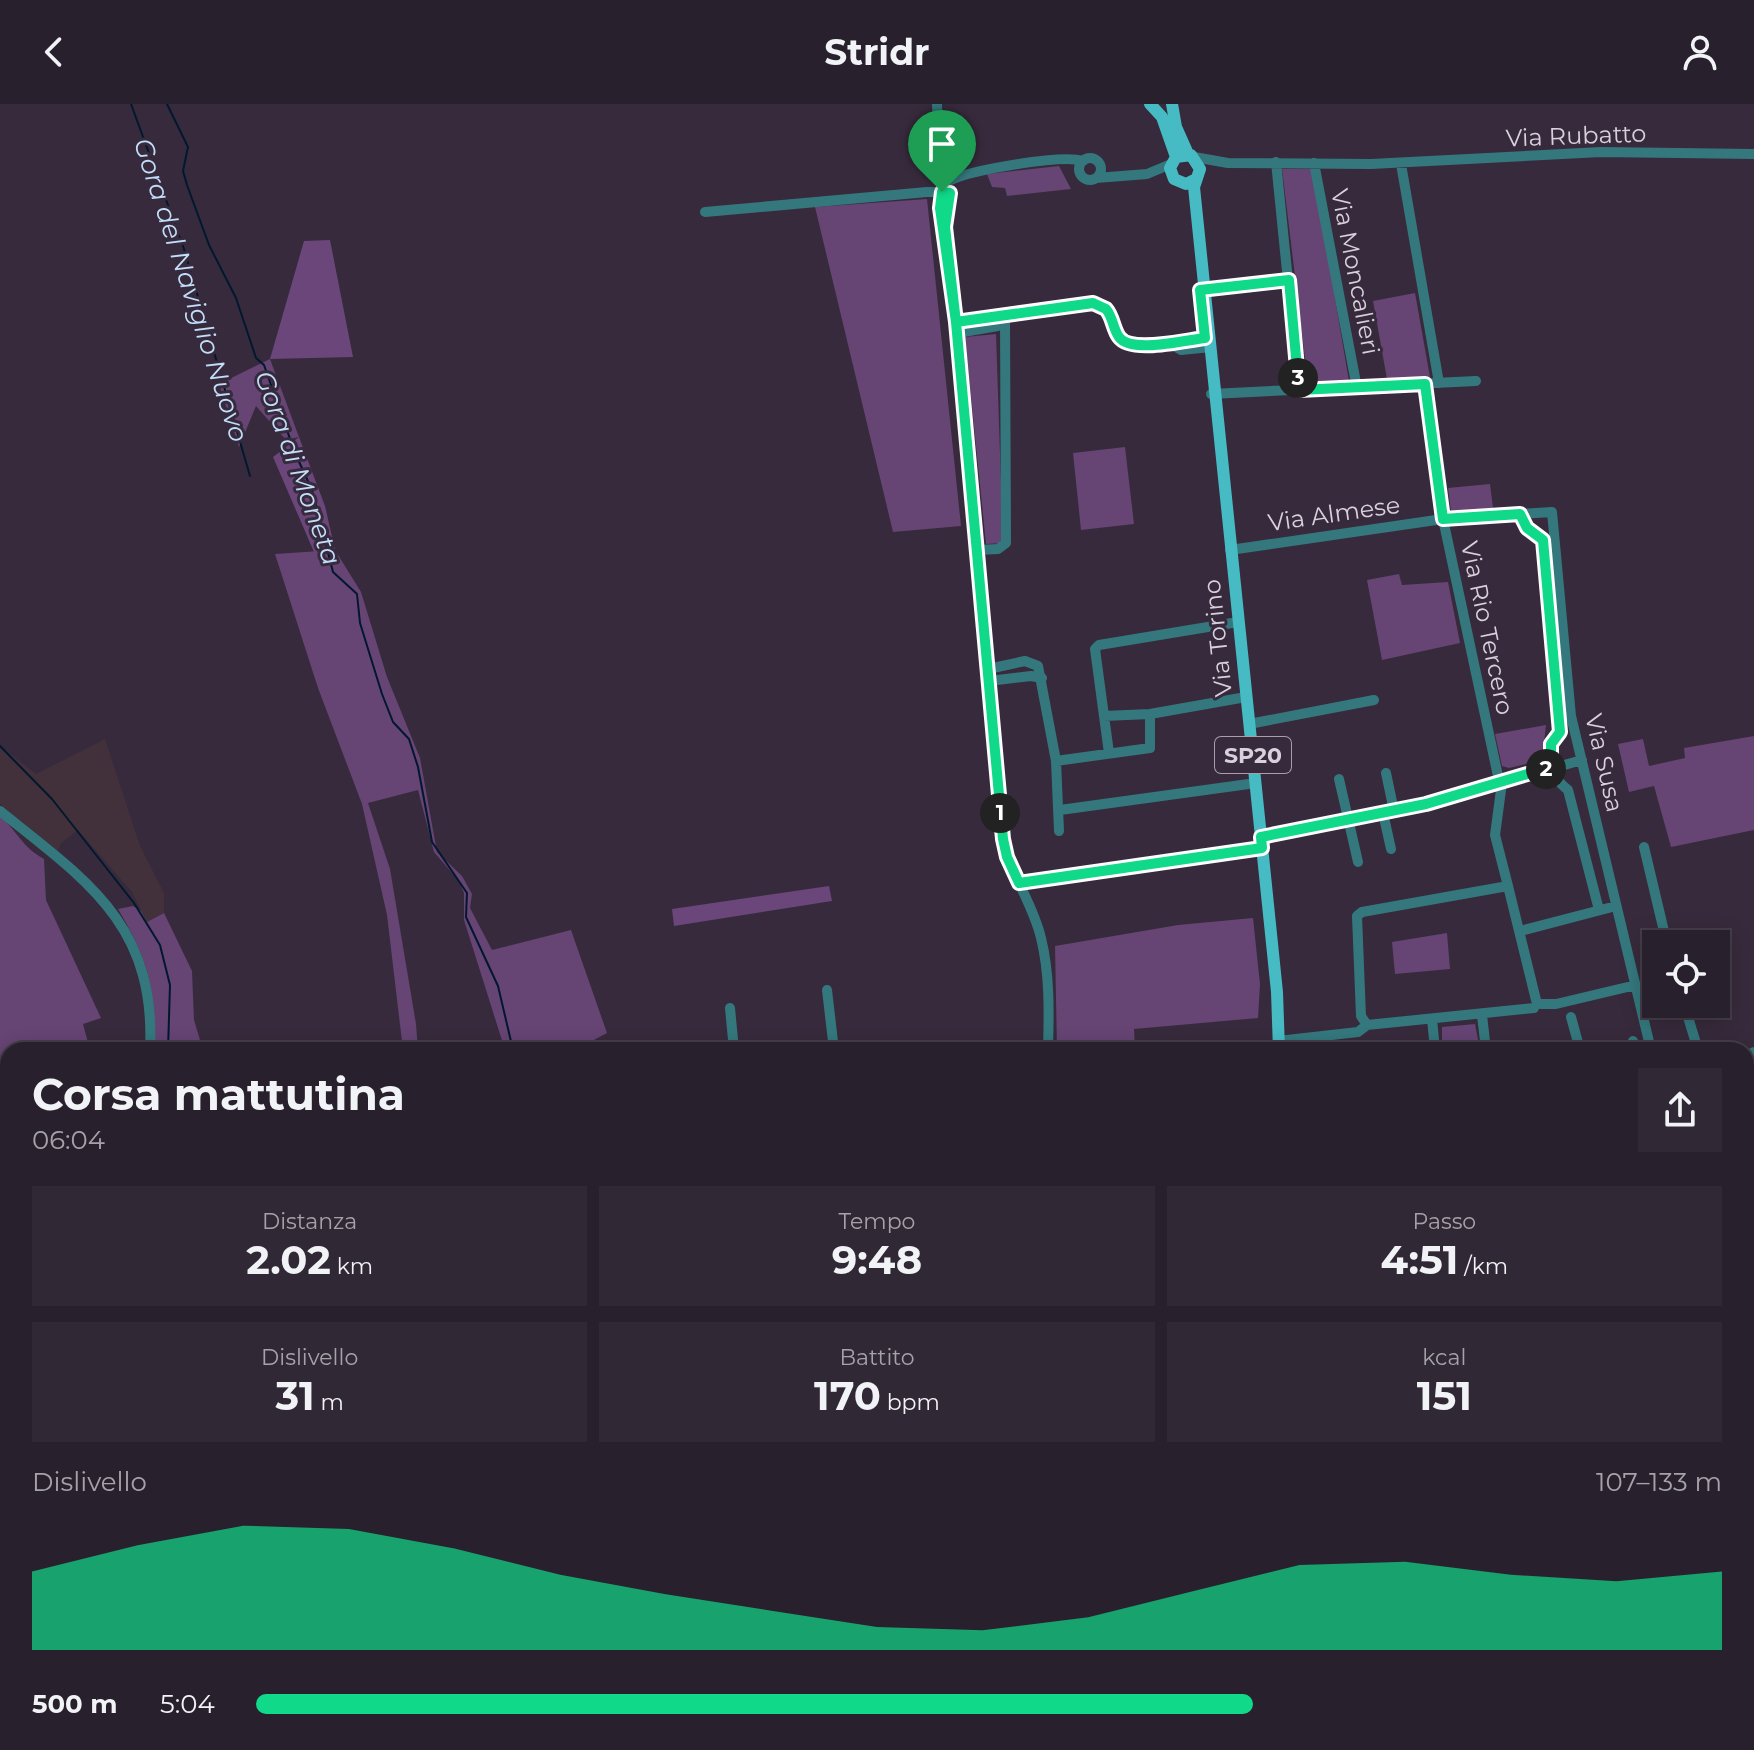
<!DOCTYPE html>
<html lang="it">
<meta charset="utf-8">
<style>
:root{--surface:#29202d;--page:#312835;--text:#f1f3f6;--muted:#a5a3aa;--line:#453e49;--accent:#10d98a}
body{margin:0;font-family:Montserrat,sans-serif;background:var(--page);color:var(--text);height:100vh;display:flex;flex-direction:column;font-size:30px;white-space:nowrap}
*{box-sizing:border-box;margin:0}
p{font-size:26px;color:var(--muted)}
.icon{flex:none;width:44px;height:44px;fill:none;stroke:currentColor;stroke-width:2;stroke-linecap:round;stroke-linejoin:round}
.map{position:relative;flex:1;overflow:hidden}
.panel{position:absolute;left:0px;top:938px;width:1754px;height:708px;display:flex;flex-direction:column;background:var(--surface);border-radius:24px 24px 0 0;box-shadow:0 4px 20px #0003,0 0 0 2px var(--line)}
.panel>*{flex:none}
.fabs{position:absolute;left:1642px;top:826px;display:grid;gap:16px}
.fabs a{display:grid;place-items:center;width:88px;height:88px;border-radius:0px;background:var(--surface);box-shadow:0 4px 20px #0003,0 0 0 2px var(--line);font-size:40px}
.pin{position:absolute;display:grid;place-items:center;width:68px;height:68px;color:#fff;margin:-82px -34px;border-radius:50% 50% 50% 0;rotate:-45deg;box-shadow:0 0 8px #0007}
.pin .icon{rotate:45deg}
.km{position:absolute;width:40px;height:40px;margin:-20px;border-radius:50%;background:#222;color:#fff;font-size:22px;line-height:40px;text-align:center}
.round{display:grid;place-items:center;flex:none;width:84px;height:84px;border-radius:0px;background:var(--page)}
.head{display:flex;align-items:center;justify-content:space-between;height:136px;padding:0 32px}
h1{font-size:44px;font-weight:700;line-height:60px}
.stats{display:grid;grid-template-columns:repeat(3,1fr);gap:12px;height:136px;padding:8px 32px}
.stats div{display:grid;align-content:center;border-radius:0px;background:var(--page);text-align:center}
.stats b{font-size:40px;font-weight:700}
.stats small{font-size:22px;font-weight:400}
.stats p{font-size:22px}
.chart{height:224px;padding:16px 32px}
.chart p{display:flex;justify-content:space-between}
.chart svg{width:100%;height:144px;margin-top:8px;fill:var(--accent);opacity:.7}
ul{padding:0 32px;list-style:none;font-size:26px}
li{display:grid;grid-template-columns:128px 96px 1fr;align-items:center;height:60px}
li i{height:20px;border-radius:10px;background:var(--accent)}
header{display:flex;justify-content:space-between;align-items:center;height:104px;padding:0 32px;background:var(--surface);font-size:36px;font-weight:700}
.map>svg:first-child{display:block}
.industrial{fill:#42313b}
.green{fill:#664474}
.forest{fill:#6b467a}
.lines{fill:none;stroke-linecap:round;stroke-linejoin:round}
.stream{stroke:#01182f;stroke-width:2}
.minor{stroke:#34787d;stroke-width:10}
.major{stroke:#46bbc4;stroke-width:12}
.rail{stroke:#c6bdca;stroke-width:2;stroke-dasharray:4 8;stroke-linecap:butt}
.route-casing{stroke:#fff;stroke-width:16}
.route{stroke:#10d98a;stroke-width:10}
.labels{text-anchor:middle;stroke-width:6;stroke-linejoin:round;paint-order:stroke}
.shield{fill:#372a3c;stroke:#a89eac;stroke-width:2}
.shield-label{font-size:22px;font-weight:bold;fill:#d8d0dc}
.street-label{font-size:24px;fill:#d8d0dc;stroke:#372a3c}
.water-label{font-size:26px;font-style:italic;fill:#c2ddfa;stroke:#372a3c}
</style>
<header><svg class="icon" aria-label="back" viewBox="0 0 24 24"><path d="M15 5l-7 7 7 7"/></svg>Stridr<svg class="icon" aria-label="person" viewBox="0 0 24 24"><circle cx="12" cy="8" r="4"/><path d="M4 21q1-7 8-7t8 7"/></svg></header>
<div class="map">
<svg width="1754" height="1646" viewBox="0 0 1754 1646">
<rect width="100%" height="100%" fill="#372a3c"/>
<path class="industrial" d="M105,635L140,742L164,789V809L147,818L132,788L78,726L61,739L58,747L0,700V642L36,670Z"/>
<path class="green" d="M1059,62L1071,85L1007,92L1005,84L992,83L987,70Z
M1282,65H1313L1349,277L1308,279Z
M927,95L961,422L893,428L815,103Z
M1415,189L1430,273L1387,275L1373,197Z
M996,230L1003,439L986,440L965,233Z
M270,255L299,333L286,336L256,302L239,343L219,280Z
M1125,343L1134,420L1081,426L1073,349Z
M1490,380L1493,404L1451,407L1448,384Z
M335,446L361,488L387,573L420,654L437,748L462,772L472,790L470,804L492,846L571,826L607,929L575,946H505L464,816V789L459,777L434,748L418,686L368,699L390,765L416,920L418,946H403L387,811L362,700L318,584L275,450Z
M1399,470L1402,481L1448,478L1460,539L1382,556L1367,476Z
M1546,621L1542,656L1509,664L1502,662L1495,630Z
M1754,632V726L1671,743L1654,682L1629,688L1618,640L1643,635L1649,662L1685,654L1684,644Z
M0,712C19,729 21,742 44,755L46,796L101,914L83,920L90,946H8V996L0,999Z
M133,802L141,807L147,818L164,809L192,867L194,916L203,946H154C154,882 151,861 118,805Z
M1253,814L1260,880L1258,914L1134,925L1135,946H1057L1055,842L1178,821Z
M1447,829L1450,865L1395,870L1392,838Z
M1475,920L1480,946H1442V923Z
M0,1039L8,1048V1269L0,1268Z"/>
<path class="forest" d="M330,136L353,253L270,255L304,137Z
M299,333L325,402L335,446L314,448L273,353Z
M829,782L832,797L674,822L672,805Z"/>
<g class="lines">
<path class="stream" d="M131,0L184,145L250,372
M167,0L188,43L183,67L187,81L209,141L236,194L256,254L264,261L295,349L312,386L333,468L357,490L360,519L382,590L393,618L409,635L418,663L432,738L467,789L466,813L498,882L513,946
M0,642L52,695L134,799L160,841L170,881L168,946
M0,1053L8,1056
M1719,1638L1720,1646"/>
<path class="minor" d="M937,0L940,78
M1194,53L1228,59L1371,60L1601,48L1754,50
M1079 65a11 11 0 1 1 22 0a11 11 0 1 1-22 0Z
M1276,58L1299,286
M1314,59L1357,284
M1401,60L1439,279
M1096,74L1147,70L1171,60
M951,76C972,66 1063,50 1083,57
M950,89L945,123L1003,735C1010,770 1033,799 1041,834C1050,870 1049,909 1048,946
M705,108L927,88H942V110
M1200,186L1289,176
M956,218L1005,214L998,222L957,229
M1210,234L1171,240L1181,246L1211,243
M1425,280L1443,415L1501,686L1495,731L1508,782
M1211,290L1476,277
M1520,410L1527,424L1543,436L1560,628C1546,648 1547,670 1568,686L1599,806
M977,446L998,445L1006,439L1005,214L1093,199L1106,205L1122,237L1135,241L1171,240
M1230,446L1443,415L1552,408L1571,612L1651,946
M988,565L1025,557L1038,562L1056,657L1059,727
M989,577L1031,572L1042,574
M1104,612L1095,545L1099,541L1238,518
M1249,620L1374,596
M1109,649L1104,612L1150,610L1246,593
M1056,657L1150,644V610
M1386,669L1394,707
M1339,675L1358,758
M1060,706L1256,679
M0,707C89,778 156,822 150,946
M1383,709L1391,745
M1261,733L1426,700L1582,656
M1644,743L1667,840
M1019,779L1262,744
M1520,827L1616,802
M827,886L834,946
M1540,900H1556L1636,881
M1684,900L1698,946
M730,904L734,946
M1534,904L1367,921L1361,912L1357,812L1362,808L1508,782L1536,896
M1482,911L1486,946
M1571,913L1580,946
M1432,915L1435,946
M1278,937L1358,928L1367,921
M1633,937L1636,946
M1746,952L1754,948
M0,1033L8,1042
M6,1406L8,1416
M47,1638L49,1646
M505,1638L508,1646
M543,1638L547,1646
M764,1638L767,1646
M799,1638L803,1646
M849,1638L857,1646
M896,1638L900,1646
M912,1638L916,1646
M957,1638L960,1646
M1044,1638L1045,1646
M1078,1638L1079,1646
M1500,1638L1501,1646
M1518,1638L1519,1645
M0,1645L37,1638
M700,1646L721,1638
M988,1646L1026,1638
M1242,1646L1317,1640
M1540,1646L1543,1638"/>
<path class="major" d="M1150,0L1162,13L1176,53
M1172,0L1176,23L1188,50
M1194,76L1186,80L1174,75L1170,64L1176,53L1191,51L1200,65L1194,83L1277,888L1279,946
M1746,1127L1754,1129
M0,1534L8,1526
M1746,1604L1754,1586
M187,1638V1646
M1728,1646L1731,1638"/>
<path class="rail" d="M1746,1026L1754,997
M1746,1045L1754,1017
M1746,1325L1754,1298
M1574,1646L1577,1638
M1592,1646L1594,1638
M1608,1646L1610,1638"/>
</g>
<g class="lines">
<g class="route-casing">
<path id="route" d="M942,88L940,104L956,218L1003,735L1007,753L1019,779L1262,744L1261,733L1426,700L1551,663V640L1560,628L1543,436L1527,424L1520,410L1443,415L1425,280L1299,286L1289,176L1200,186L1205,234C1186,236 1131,250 1119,233C1113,225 1113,213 1106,205L1093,199L956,218L945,123L950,89L942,88"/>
</g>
<use href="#route" class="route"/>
</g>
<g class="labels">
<rect class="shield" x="1215" y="633" width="76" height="36" rx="6"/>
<g class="shield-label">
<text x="1253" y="659">SP20</text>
</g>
<g class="street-label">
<text transform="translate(1576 32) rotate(-2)" y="8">Via Rubatto</text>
<text transform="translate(1355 168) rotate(79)" y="8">Via Moncalieri</text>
<text transform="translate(1334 410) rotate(-8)" y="8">Via Almese</text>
<text transform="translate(1487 524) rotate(78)" y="8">Via Rio Tercero</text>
<text transform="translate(1218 534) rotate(-96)" y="8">Via Torino</text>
<text transform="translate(1604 659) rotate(77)" y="8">Via Susa</text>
</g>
<g class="water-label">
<text transform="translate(191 186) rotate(72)" y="9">Gora del Naviglio Nuovo</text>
<text transform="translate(298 364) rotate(70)" y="9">Gora di Moneta</text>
</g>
</g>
</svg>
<div class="fabs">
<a><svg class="icon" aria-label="locate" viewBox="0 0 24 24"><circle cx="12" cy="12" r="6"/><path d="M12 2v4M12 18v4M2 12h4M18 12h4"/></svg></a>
</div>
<div class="pin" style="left:942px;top:88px;background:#1e9e55"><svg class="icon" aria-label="arrive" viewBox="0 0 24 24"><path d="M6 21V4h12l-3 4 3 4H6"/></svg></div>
<b class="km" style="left:1000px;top:709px">1</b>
<b class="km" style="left:1546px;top:665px">2</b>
<b class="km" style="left:1298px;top:274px">3</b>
<section class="panel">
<div class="head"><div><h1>Corsa mattutina</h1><p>06:04</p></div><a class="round"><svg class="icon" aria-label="share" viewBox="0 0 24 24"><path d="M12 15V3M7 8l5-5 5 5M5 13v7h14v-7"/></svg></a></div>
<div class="stats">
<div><p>Distanza</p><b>2.02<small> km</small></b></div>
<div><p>Tempo</p><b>9:48</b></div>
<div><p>Passo</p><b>4:51<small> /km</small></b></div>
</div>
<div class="stats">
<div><p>Dislivello</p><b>31<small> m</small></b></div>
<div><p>Battito</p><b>170<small> bpm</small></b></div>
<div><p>kcal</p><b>151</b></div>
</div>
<div class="chart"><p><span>Dislivello</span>107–133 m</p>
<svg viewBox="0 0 160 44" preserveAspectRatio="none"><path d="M0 44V20L10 12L20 6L30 7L40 13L50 21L60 27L70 32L80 37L90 38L100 34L110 26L120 18L130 17L140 21L150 23L160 20V44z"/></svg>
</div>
<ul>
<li><b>500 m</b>5:04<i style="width:68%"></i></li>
</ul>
</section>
</div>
